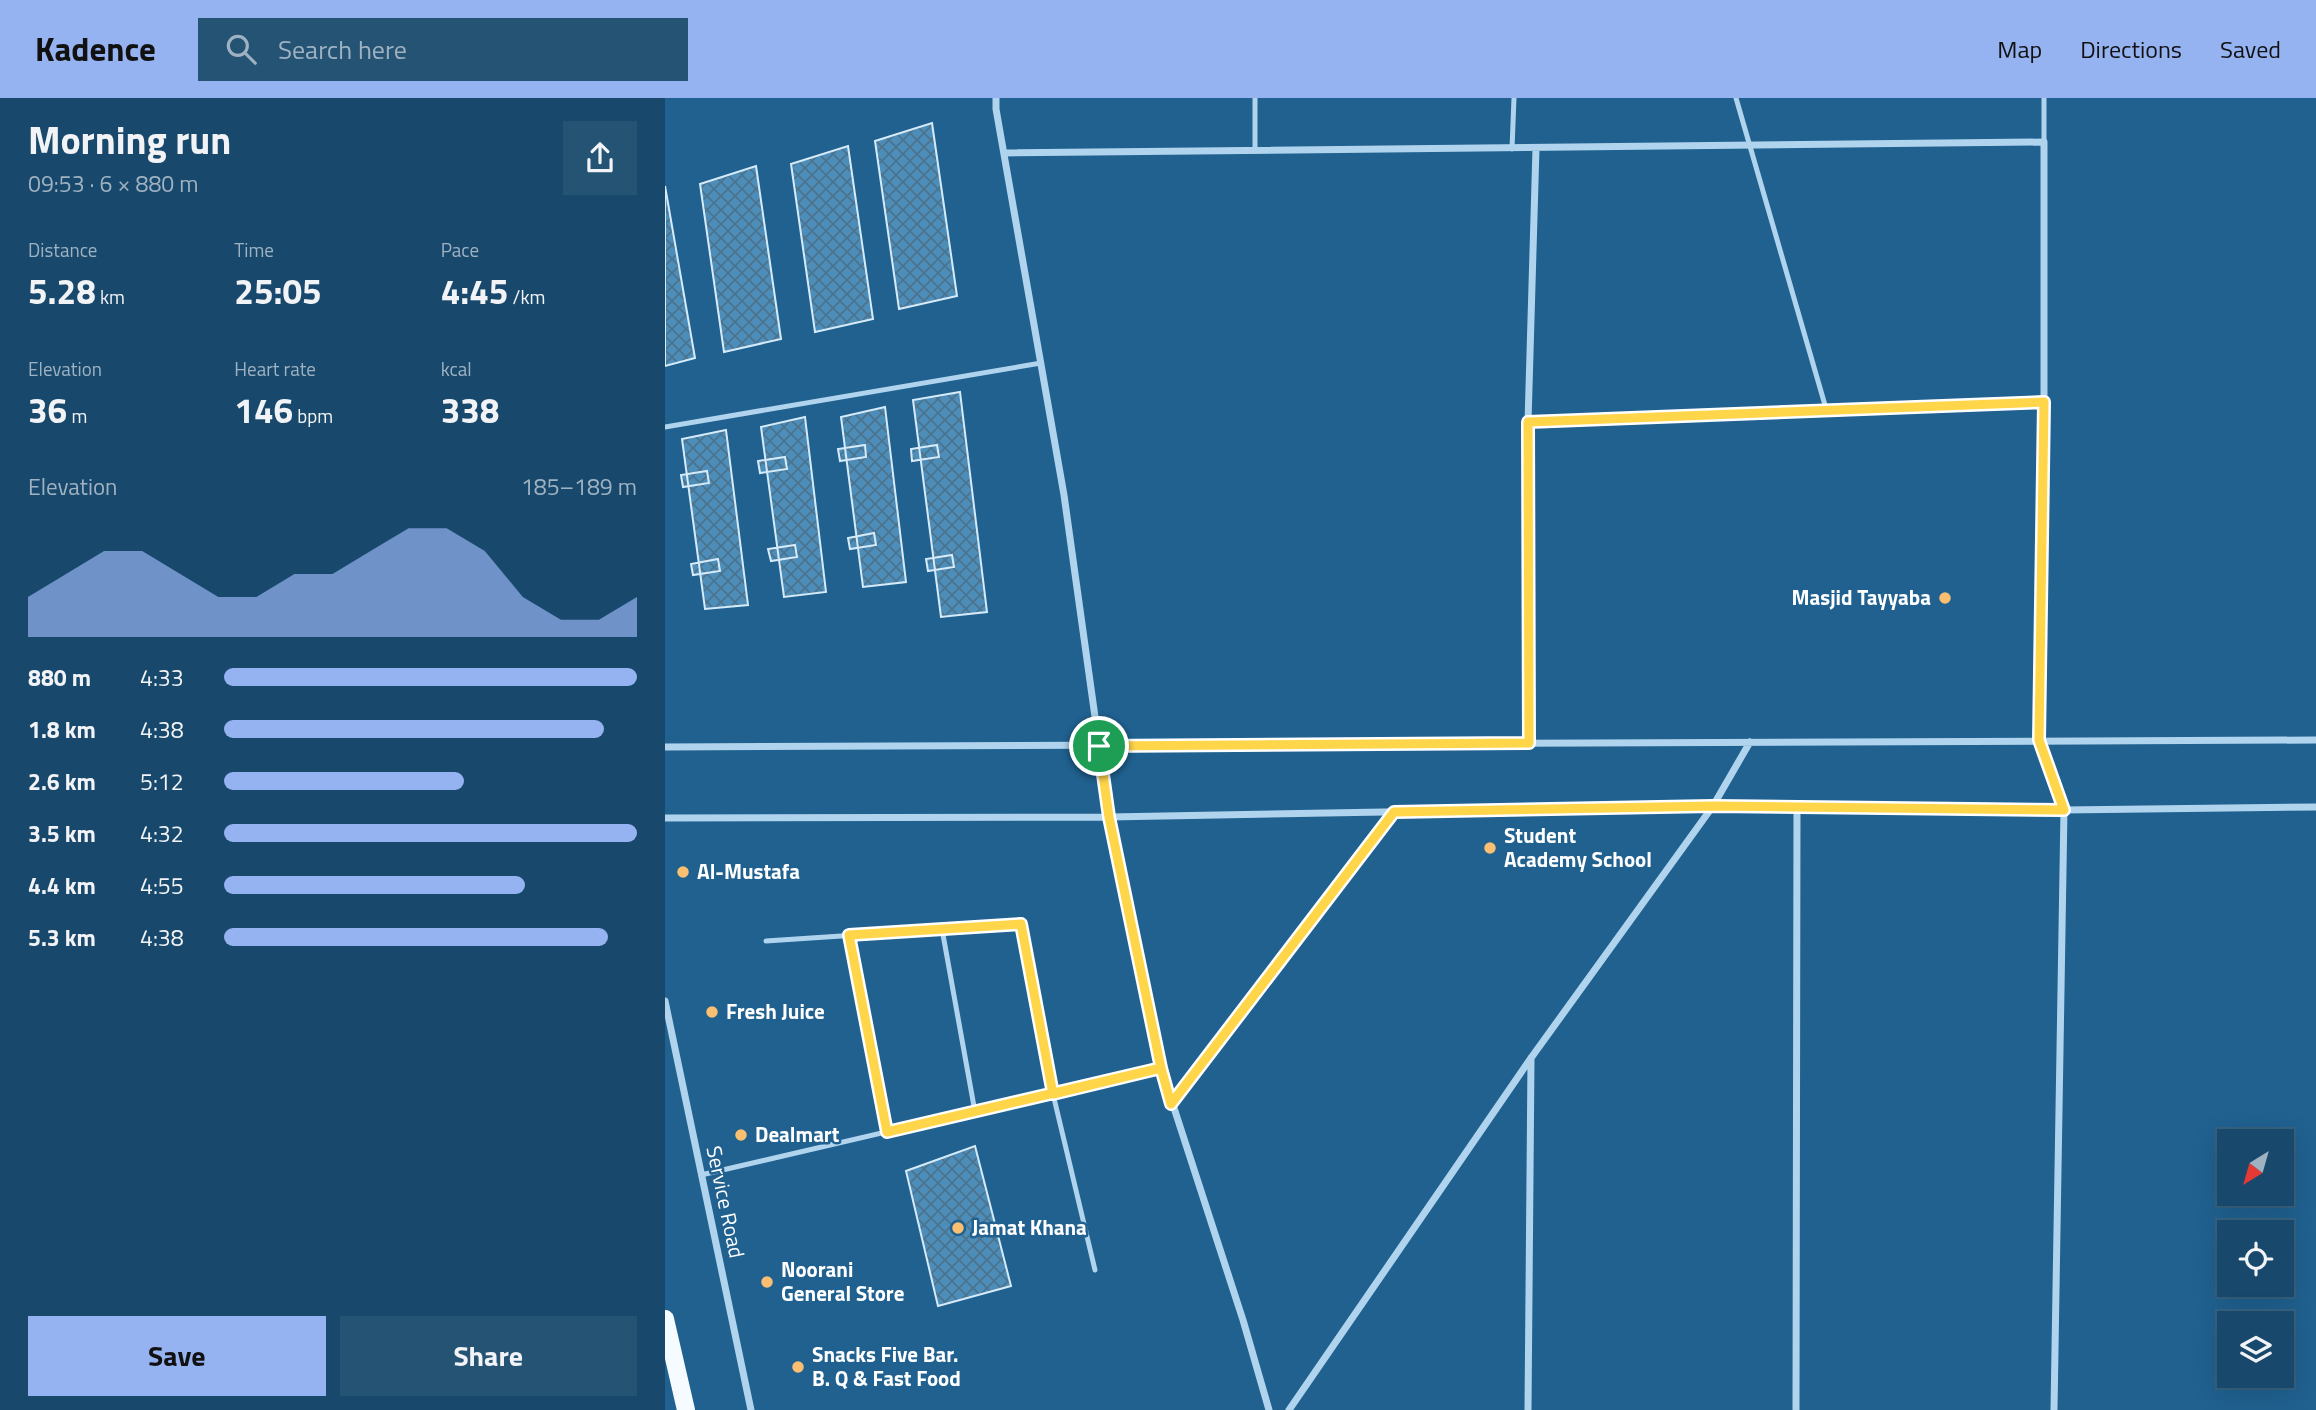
<!DOCTYPE html>
<meta charset="utf-8">
<style>
:root{--surface:#18496c;--page:#255374;--text:#f1f3f6;--muted:#9fb2c2;--line:#36617f;--accent:#95b2f1}
body{margin:0;font-family:"Titillium Web",sans-serif;background:var(--page);color:var(--text);height:100vh;display:flex;flex-direction:column;font-size:26px;white-space:nowrap}
*{box-sizing:border-box;margin:0}
p{font-size:23px;color:var(--muted)}
.icon{flex:none;width:38px;height:38px;fill:none;stroke:currentColor;stroke-width:2;stroke-linecap:round;stroke-linejoin:round}
.map{position:relative;flex:1;overflow:hidden}
.details{display:flex;flex-direction:column;background:var(--surface);width:665px}
.details>*{flex:none}
.needle{width:46px;rotate:217deg}
.buttons{position:absolute;left:1552px;top:1031px;display:grid;gap:14px}
.buttons a{display:grid;place-items:center;width:77px;height:77px;border-radius:0px;background:var(--surface);box-shadow:0 7px 28px #0002,0 0 0 2px var(--line);font-size:35px}
.pin{position:absolute;display:grid;place-items:center;width:60px;height:60px;color:#fff;margin:-30px;border:4px solid #fff;border-radius:50%;box-shadow:0 2px 7px #0007}
.round{display:grid;place-items:center;flex:none;width:74px;height:74px;border-radius:0px;background:var(--page)}
.summary{display:flex;align-items:center;justify-content:space-between;height:119px;padding:0 28px}
h1{font-size:38px;font-weight:700;line-height:52px}
.stats{display:grid;grid-template-columns:repeat(3,1fr);gap:10px;height:119px;padding:7px 28px}
.stats div{display:grid;align-content:center}
.stats b{font-size:35px;font-weight:700}
.stats small{font-size:19px;font-weight:400}
.stats p{font-size:19px}
.chart{height:196px;padding:14px 28px}
.chart p{display:flex;justify-content:space-between}
.chart svg{width:100%;height:126px;margin-top:7px;fill:var(--accent);opacity:.7}
.primary-button{display:flex;gap:14px;margin-top:auto;padding:14px 28px}
.primary-button a{flex:1;height:80px;border-radius:0px;background:var(--accent);color:#111;font-size:28px;font-weight:700;line-height:80px;text-align:center}
.primary-button a+a{background:var(--page);color:var(--text)}
ul{padding:0 28px;list-style:none;font-size:23px}
li{display:grid;grid-template-columns:112px 84px 1fr;align-items:center;height:52px}
li i{height:18px;border-radius:9px;background:var(--accent)}
header{display:flex;align-items:center;gap:42px;box-sizing:border-box;height:98px;padding:0 35px;background:var(--accent);color:#111}
header strong{font-size:33px}
nav{display:flex;gap:38px;margin-inline-start:auto;font-size:24px}
.search{width:490px;height:63px;background:var(--page);display:flex;align-items:center;gap:18px;box-sizing:border-box;padding:0 24px;border-radius:0px;color:var(--muted);font-size:26px}
main{display:flex;flex:1;min-height:0}
.map>svg:first-child{display:block}
.building{fill:url(#building-cross-hatch);stroke:#d6ebf9;stroke-width:2}
.lines{fill:none;stroke-linecap:round;stroke-linejoin:round}
.service{stroke:#b0d4ed;stroke-width:5}
.minor{stroke:#b0d4ed;stroke-width:7}
.primary{stroke:#f6fbff;stroke-width:18}
.route-casing{stroke:#fff;stroke-width:14}
.route{stroke:#ffd54a;stroke-width:9}
.poi-dot{fill:#fabf71;stroke:#206190;stroke-width:2.5}
.labels{text-anchor:middle;stroke-width:5;stroke-linejoin:round;paint-order:stroke}
.poi-label{font-size:21px;font-weight:bold;fill:#fff;stroke:#206190;text-anchor:start}
.street-label{font-size:21px;fill:#fff;stroke:#206190}
</style>
<header>
<strong>Kadence</strong>
<div class="search"><svg class="icon" aria-label="search" viewBox="0 0 24 24"><circle cx="10" cy="10" r="6"/><path d="M15 15l6 6"/></svg>Search here</div>
<nav><a>Map</a><a>Directions</a><a>Saved</a></nav>
</header>
<main>
<section class="details">
<div class="summary"><div><h1>Morning run</h1><p>09:53 · 6 × 880 m</p></div><a class="round"><svg class="icon" aria-label="share" viewBox="0 0 24 24"><path d="M12 15V3M7 8l5-5 5 5M5 13v7h14v-7"/></svg></a></div>
<div class="stats">
<div><p>Distance</p><b>5.28<small> km</small></b></div>
<div><p>Time</p><b>25:05</b></div>
<div><p>Pace</p><b>4:45<small> /km</small></b></div>
</div>
<div class="stats">
<div><p>Elevation</p><b>36<small> m</small></b></div>
<div><p>Heart rate</p><b>146<small> bpm</small></b></div>
<div><p>kcal</p><b>338</b></div>
</div>
<div class="chart"><p><span>Elevation</span>185–189 m</p>
<svg viewBox="0 0 160 44" preserveAspectRatio="none"><path d="M0 44V30L10 22L20 14L30 14L40 22L50 30L60 30L70 22L80 22L90 14L100 6L110 6L120 14L130 30L140 38L150 38L160 30V44z"/></svg>
</div>
<ul>
<li><b>880 m</b>4:33<i style="width:100%"></i></li>
<li><b>1.8 km</b>4:38<i style="width:92%"></i></li>
<li><b>2.6 km</b>5:12<i style="width:58%"></i></li>
<li><b>3.5 km</b>4:32<i style="width:100%"></i></li>
<li><b>4.4 km</b>4:55<i style="width:73%"></i></li>
<li><b>5.3 km</b>4:38<i style="width:93%"></i></li>
</ul>
<div class="primary-button"><a>Save</a><a>Share</a></div>
</section>
<div class="map">
<svg width="1651" height="1312" viewBox="0 0 1651 1312">
<defs>
<pattern id="building-cross-hatch" width="8" height="8" patternUnits="userSpaceOnUse" patternTransform="scale(1.75)"><rect width="8" height="8" fill="#4c8db9"/><path d="M0 0l8 8M0 8l8-8" fill="none" stroke="#4c738d"/></pattern>
</defs>
<rect width="100%" height="100%" fill="#206190"/>
<path class="building" d="M267,25L292,198L234,211L210,43Z
M183,48L208,221L150,234L126,66Z
M91,68L116,241L59,254L35,86Z
M0,88L30,260L0,268Z
M295,294L322,514L276,519L248,302Z
M220,309L241,484L198,489L176,319Z
M140,319L161,494L119,499L96,329Z
M61,332L83,507L40,511L17,341Z
M200,347L201,359L175,363L173,351Z
M272,347L274,359L247,363L246,351Z
M120,359L122,371L95,375L93,363Z
M42,373L44,385L18,389L16,377Z
M209,435L211,447L185,451L183,440Z
M130,447L132,459L106,463L103,451Z
M287,457L289,469L263,473L261,461Z
M53,461L55,473L28,477L26,466Z
M310,1048L346,1188L273,1208L241,1073Z"/>
<g class="lines">
<path class="service" d="M590,0V53
M1071,0L1162,314
M1379,44V0
M847,51L849,0
M863,324L1379,304
M0,329L376,265
M277,831L310,1014
M185,837L222,1034
M101,843L356,826L388,996L430,1172
M36,1077L496,970"/>
<path class="minor" d="M331,0V11L399,397L444,719L496,970L578,1222L604,1312
M339,55L1379,44V304L1373,641L1399,712L1389,1312
M864,645L863,324L871,50
M0,649L1651,642
M0,720L444,719L1048,708L1399,712L1651,709
M0,903L86,1312
M506,1006L729,714
M624,1312L866,960L1048,708L1085,644
M863,1312L866,960
M1131,1312L1132,709"/>
<path class="primary" d="M0,1221L21,1312"/>
</g>
<g class="lines">
<g class="route-casing">
<path id="route" d="M434,648L444,719L496,970L222,1034L184,837L356,826L388,996L496,970L506,1006L729,714L1048,708L1399,712L1374,642L1379,304L863,324L864,645L434,648"/>
</g>
<use href="#route" class="route"/>
</g>
<g class="poi-dot">
<circle cx="1280" cy="500" r="7"/>
<circle cx="825" cy="750" r="7"/>
<circle cx="18" cy="774" r="7"/>
<circle cx="47" cy="914" r="7"/>
<circle cx="76" cy="1037" r="7"/>
<circle cx="293" cy="1130" r="7"/>
<circle cx="102" cy="1184" r="7"/>
<circle cx="133" cy="1269" r="7"/>
</g>
<g class="labels">
<g class="poi-label">
<text x="1266" y="507" text-anchor="end">Masjid Tayyaba</text>
<text x="839" y="745">Student<tspan x="839" dy="24">Academy School</tspan></text>
<text x="32" y="781">Al-Mustafa</text>
<text x="61" y="921">Fresh Juice</text>
<text x="90" y="1044">Dealmart</text>
<text x="307" y="1137">Jamat Khana</text>
<text x="116" y="1179">Noorani<tspan x="116" dy="24">General Store</tspan></text>
<text x="147" y="1264">Snacks Five Bar.<tspan x="147" dy="24">B. Q &amp; Fast Food</tspan></text>
</g>
<g class="street-label">
<text transform="translate(60 1104) rotate(78)" y="7">Service Road</text>
</g>
</g>
</svg>
<div class="buttons">
<a><svg class="needle" viewBox="-14 -14 28 28"><path d="M0-13l5 13h-10z" fill="#e53935"/><path d="M0 13l5-13h-10z" fill="#9fb2c2"/></svg></a>
<a><svg class="icon" aria-label="locate" viewBox="0 0 24 24"><circle cx="12" cy="12" r="6"/><path d="M12 2v4M12 18v4M2 12h4M18 12h4"/></svg></a>
<a><svg class="icon" aria-label="layers" viewBox="0 0 24 24"><path d="M12 4l9 5-9 5-9-5zM3 14l9 5 9-5"/></svg></a>
</div>
<div class="pin" style="left:434px;top:648px;background:#1e9e55"><svg class="icon" aria-label="arrive" viewBox="0 0 24 24"><path d="M6 21V4h12l-3 4 3 4H6"/></svg></div>
</div>
</main>
